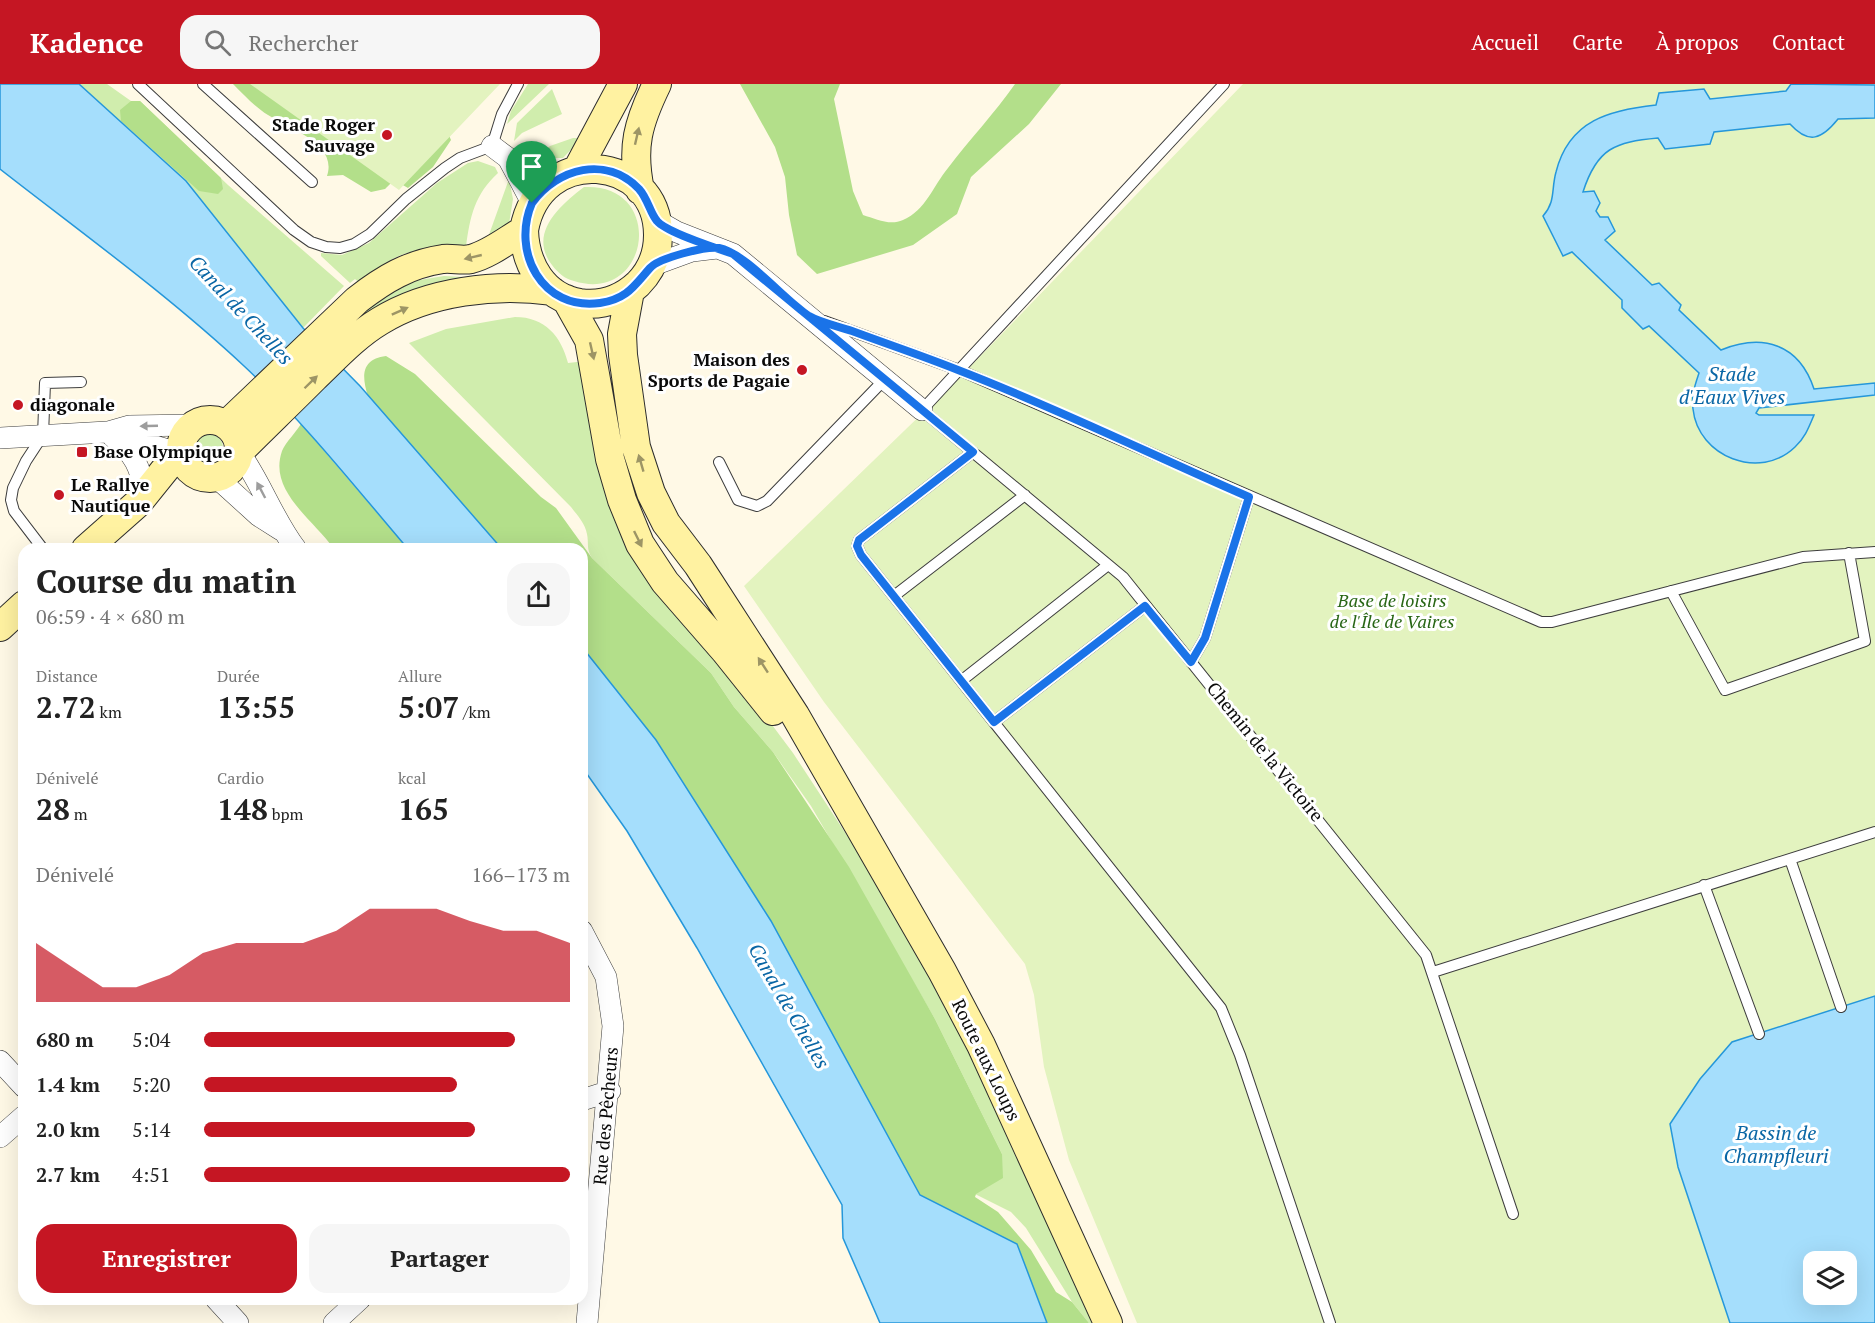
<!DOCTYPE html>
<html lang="fr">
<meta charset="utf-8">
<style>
:root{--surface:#fff;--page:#f6f6f6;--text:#222;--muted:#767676;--accent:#c51623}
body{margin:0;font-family:"PT Serif",serif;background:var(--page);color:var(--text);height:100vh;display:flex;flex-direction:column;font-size:22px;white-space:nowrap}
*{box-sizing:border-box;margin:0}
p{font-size:20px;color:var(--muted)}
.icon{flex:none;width:33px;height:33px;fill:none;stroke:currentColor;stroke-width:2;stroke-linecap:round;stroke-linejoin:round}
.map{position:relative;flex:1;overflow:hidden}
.details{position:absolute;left:18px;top:459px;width:570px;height:762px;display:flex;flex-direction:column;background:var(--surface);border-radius:18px;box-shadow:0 6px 24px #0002}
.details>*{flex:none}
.fabs{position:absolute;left:1803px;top:1167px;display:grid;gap:12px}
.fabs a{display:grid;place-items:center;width:54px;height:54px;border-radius:12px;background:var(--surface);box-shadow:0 6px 24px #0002;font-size:30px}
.pin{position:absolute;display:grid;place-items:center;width:51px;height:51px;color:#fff;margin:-62px -26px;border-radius:50% 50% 50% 0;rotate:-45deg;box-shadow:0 0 6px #0007}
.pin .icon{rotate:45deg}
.round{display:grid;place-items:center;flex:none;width:63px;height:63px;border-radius:18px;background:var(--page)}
.headline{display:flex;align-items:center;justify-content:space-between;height:102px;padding:0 18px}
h1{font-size:33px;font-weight:700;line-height:45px}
.metrics{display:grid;grid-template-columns:repeat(3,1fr);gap:9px;height:102px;padding:6px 18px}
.metrics div{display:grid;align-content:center}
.metrics b{font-size:30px;font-weight:700}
.metrics small{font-size:16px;font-weight:400}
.metrics p{font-size:16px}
.chart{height:168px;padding:12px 18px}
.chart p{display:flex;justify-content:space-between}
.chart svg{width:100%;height:108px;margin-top:6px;fill:var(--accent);opacity:.7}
.button{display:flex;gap:12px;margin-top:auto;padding:12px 18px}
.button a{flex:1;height:69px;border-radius:18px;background:var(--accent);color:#fff;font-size:24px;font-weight:700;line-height:69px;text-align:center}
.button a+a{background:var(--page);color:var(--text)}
ul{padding:0 18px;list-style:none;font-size:20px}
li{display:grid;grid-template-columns:96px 72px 1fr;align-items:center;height:45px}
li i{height:15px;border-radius:8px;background:var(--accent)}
header{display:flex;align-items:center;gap:36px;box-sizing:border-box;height:84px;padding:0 30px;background:var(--accent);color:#fff}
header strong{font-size:28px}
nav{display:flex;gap:33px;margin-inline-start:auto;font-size:21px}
.search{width:420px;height:54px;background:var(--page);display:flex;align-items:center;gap:15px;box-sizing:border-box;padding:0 21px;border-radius:18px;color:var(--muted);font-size:22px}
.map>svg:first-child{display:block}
.green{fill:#d0edad}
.forest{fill:#b3df8a}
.pitch{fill:#e3f3bf;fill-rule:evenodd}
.water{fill:#a5defc;stroke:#2597da;stroke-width:1.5;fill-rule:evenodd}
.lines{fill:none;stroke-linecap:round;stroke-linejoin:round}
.lane-casing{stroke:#3d3d3d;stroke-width:12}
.street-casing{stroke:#3d3d3d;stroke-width:22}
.secondary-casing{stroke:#2c2c2c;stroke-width:30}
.lane{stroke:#fff;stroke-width:10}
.street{stroke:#fff;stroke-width:21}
.secondary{stroke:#fff2a1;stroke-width:28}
.oneway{fill:#9d9565}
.oneway2{fill:#9d9d9d}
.route-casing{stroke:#fff;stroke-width:12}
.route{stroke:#1a73e8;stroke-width:8}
.poi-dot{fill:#c51623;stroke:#fff;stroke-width:2}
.labels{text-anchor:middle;stroke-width:6;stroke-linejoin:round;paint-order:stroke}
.poi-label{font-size:18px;font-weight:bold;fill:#0a0a0a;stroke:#fff;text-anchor:start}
.park-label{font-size:18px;font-style:italic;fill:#286615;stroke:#fff}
.street-label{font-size:18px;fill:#0a0a0a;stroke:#fff}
.water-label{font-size:20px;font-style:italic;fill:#0966a5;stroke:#fff}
</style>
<header>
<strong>Kadence</strong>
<div class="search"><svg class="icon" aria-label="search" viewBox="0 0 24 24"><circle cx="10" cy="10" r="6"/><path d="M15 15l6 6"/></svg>Rechercher</div>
<nav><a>Accueil</a><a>Carte</a><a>À propos</a><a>Contact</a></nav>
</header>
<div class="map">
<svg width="1875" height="1239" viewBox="0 0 1875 1239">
<rect width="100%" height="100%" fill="#fff9e6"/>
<path class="green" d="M79,0H107L131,17H140L228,101L344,202L303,244L186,97Z
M528,0H549L507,40L511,27Z
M552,5L562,30L522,49L514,57L517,39Z
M573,54H582L563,74H534L550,62Z
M478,77L495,83L498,89C475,110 470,132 466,163C443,165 411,163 391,176C381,183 372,194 363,202L355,195L350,199L321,172V169L342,171L369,159L437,99L468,79Z
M509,95L513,115L509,140L486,159Z
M584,103C667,99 650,221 574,197C565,195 558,189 552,181C528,150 559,122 584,103Z
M444,192L463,193L464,196L345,256L356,227L413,197Z
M515,233C545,233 561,252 568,279L586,277L606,400L728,582L793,669L867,782L954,937L1095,1239H1089L1072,1218L1026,1144L1011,1128L975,1110L1002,1070L935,935L811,722L773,668L734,623L711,589L592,474C586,465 589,460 587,450C585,439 577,431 571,423L409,259L446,245Z
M195 364a14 14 0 1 1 28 0a14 14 0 1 1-28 0Z"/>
<path class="forest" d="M233,0H287L448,49L451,56L433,83L408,104L394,96L385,105L371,108L343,91L327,92C338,59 289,45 268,31C255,23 244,11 233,0Z
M740,0H840L834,15L853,107L863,131C876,135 890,142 903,136C926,126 933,102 948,84C970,55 994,30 1015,0H1061L1029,40L971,93L957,130L913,161L817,190L797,171L789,131L785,93L775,63Z
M131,17H140L221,94L223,105L218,110L199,107L121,37L120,26Z
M386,272L415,290L541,413L556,424L592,474L711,589L734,623L773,668L849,783L935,935L1002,1070L1003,1094L976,1110L975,1113L998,1128L1031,1166L1056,1208L1072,1218L1089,1239H1047L1017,1160L920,1112L771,837L656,656L582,563V465H502L368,312C361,291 362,275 386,272Z
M301,340L408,465H334C313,435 268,407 282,367C286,358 296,348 301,340Z"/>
<path class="pitch" d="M250,0H500L399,106Z
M1243,0H1875V1239H1137L1069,1076L1044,983L1034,911L1025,880L824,618L744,502L968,285ZM1814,1178H1846V1210H1814Z"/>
<path class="water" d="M0,0H79L186,97L303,244L360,302L502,465H408C355,403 304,338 244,282C168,211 82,149 0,85Z
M1791,0L1875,1V34L1838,35C1822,55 1809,61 1790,40L1714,48L1710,60L1665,65L1658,54C1615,58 1597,64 1583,108L1594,107L1600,119L1596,127L1600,133H1608L1615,147L1605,156L1652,201L1659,199L1681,221L1679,226L1721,266C1763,249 1799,260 1814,305L1875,299V311L1759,324L1756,329L1759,331H1814C1809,343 1805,354 1795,363C1760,397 1698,373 1693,325C1691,312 1695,301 1699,289L1649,242L1643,245L1622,224V216L1572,168L1563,172L1543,132C1556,117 1551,106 1556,88C1569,36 1610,26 1656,21L1659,9L1704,5L1710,15L1786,7Z
M582,563L656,656L771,837L920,1111L1017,1160L1047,1239H880L843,1154L842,1121L697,864L627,747L582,683Z
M1875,912V1239H1730L1678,1083L1670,1040L1700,995L1732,958ZM1814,1178H1846V1210H1814Z"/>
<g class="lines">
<g class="lane-casing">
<path id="lane" d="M138,0L294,146L311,158L326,163L340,164L354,160L370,150L406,115L445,84L460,74L492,62L502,30L518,0
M203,0L312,98
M1224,0L922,326L1123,493L1426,871L1513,1130
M824,237L959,286L1541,538H1552L1803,473L1875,468
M973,368L859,456L857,462L861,471L1221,924L1240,971L1330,1239
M719,378L738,416L757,422L767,417L885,295
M43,465L14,427L11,416L13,404L26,377L43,351L45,299L81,298
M1671,507L1725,606L1865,557L1849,469
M894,512L1025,411
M1191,578L1205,554L1249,413
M961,597L1108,481
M994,638L1145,522
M1790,775L1841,923
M1704,801L1759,950
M1433,888L1875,748"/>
</g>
<g class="street-casing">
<path id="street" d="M492,62L508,74L532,119
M508,74L562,92
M656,136L677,148L733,170L922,326
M651,182L692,167L717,164
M108,348L129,342L193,341
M112,352C135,370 140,383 146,411
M0,354L107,348L182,370
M239,368C261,398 273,435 296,465
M216,393L259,432L281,446
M582,847L606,893L613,942L587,1239
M0,977L24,1003
M582,1016L610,1007
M0,1053L24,1032
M216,1215L238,1239
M334,1239L360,1215"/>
</g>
<g class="secondary-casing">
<path id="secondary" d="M577,86L623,0
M640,106C631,63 638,39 657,0
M630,207L622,250L623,271L636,363L651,409L666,439L698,481L795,631L942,887L981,961L1108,1239
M566,215L589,256L610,375L622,416L640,460L665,498L725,567L773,627
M181 365a29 29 0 1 1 58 0a29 29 0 1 1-58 0Z
M226,341L357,216C384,195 409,180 443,175C453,174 462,177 471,175C490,170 507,156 524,146C540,58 658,70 658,151C658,170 651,187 638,200C622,215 602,222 580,219C543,213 525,180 524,146
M239,368C264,343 289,319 314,294C335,274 355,252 380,237C429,207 496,199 552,207
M86,465L138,419L171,378L182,370
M0,543L24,521"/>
</g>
<use href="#lane" class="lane"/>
<use href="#street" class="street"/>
<use href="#secondary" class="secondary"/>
</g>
<defs><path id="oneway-solid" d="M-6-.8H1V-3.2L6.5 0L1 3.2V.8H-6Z" transform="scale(1.5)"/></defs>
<g class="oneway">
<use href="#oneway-solid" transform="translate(637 52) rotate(-77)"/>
<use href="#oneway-solid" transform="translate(473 173) rotate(167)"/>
<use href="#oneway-solid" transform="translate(400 227) rotate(-24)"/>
<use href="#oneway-solid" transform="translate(592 267) rotate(77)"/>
<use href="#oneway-solid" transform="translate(311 298) rotate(-44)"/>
<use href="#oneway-solid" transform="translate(641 379) rotate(-106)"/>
<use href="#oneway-solid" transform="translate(638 455) rotate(64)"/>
<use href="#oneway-solid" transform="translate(763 581) rotate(-123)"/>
</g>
<g class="oneway2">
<use href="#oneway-solid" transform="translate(149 342) rotate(178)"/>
<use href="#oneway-solid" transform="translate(261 406) rotate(-118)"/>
</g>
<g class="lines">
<g class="route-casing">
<path id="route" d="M532,119C558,84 606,71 639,105C648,115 650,129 657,137C667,149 717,164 733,170L973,368L859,456L857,462L861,471L994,638L1145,522L1191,578L1205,554L1249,413C1152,371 1057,324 958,286C923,272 887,260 852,247C838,242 821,239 809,232C784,216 747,170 719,164C705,162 659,174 650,184C634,202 627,215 600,219C542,227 511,168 532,119"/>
</g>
<use href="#route" class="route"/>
</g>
<g class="poi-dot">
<circle cx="387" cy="51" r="6"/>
<circle cx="802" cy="286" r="6"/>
<circle cx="18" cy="321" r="6"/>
<rect x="76" y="362" width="12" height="12" rx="3"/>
<circle cx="59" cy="411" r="6"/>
</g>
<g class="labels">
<g class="poi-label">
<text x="375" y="47" text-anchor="end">Stade Roger<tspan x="375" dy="21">Sauvage</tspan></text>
<text x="790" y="282" text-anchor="end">Maison des<tspan x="790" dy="21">Sports de Pagaie</tspan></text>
<text x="30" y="327">diagonale</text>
<text x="94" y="374">Base Olympique</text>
<text x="71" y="407">Le Rallye<tspan x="71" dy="21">Nautique</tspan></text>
</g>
<g class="park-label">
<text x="1392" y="523">Base de loisirs<tspan x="1392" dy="21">de l'Île de Vaires</tspan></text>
</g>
<g class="street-label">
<text transform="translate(1265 668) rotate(51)" y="6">Chemin de la Victoire</text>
<text transform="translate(986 976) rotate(64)" y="6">Route aux Loups</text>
<text transform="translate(606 1032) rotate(-85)" y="6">Rue des Pêcheurs</text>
</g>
<g class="water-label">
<text transform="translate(241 226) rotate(47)" y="7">Canal de Chelles</text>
<text x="1732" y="297">Stade<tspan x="1732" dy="23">d'Eaux Vives</tspan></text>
<text transform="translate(789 922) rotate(60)" y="7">Canal de Chelles</text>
<text x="1776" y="1056">Bassin de<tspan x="1776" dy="23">Champfleuri</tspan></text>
</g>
</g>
</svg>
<div class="fabs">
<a><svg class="icon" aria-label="layers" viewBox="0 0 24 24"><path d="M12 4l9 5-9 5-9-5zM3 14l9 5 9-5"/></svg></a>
</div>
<div class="pin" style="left:532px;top:119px;background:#1e9e55"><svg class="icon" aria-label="arrive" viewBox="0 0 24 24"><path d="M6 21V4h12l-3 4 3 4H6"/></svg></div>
<section class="details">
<div class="headline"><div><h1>Course du matin</h1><p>06:59 · 4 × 680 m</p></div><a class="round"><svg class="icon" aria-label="share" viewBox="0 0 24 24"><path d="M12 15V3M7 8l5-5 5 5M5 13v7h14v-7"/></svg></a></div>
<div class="metrics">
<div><p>Distance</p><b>2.72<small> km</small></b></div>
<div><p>Durée</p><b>13:55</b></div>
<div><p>Allure</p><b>5:07<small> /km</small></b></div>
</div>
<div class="metrics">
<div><p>Dénivelé</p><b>28<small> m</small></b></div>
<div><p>Cardio</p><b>148<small> bpm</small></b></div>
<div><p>kcal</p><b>165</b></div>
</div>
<div class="chart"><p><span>Dénivelé</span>166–173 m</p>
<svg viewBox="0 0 160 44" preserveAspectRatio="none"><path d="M0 44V20L10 29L20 38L30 38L40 33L50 24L60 20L70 20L80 20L90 15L100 6L110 6L120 6L130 11L140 15L150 15L160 20V44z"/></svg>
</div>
<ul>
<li><b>680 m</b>5:04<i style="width:85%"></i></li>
<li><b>1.4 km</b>5:20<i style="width:69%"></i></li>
<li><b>2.0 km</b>5:14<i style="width:74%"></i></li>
<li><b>2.7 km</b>4:51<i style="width:100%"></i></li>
</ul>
<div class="button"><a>Enregistrer</a><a>Partager</a></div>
</section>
</div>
